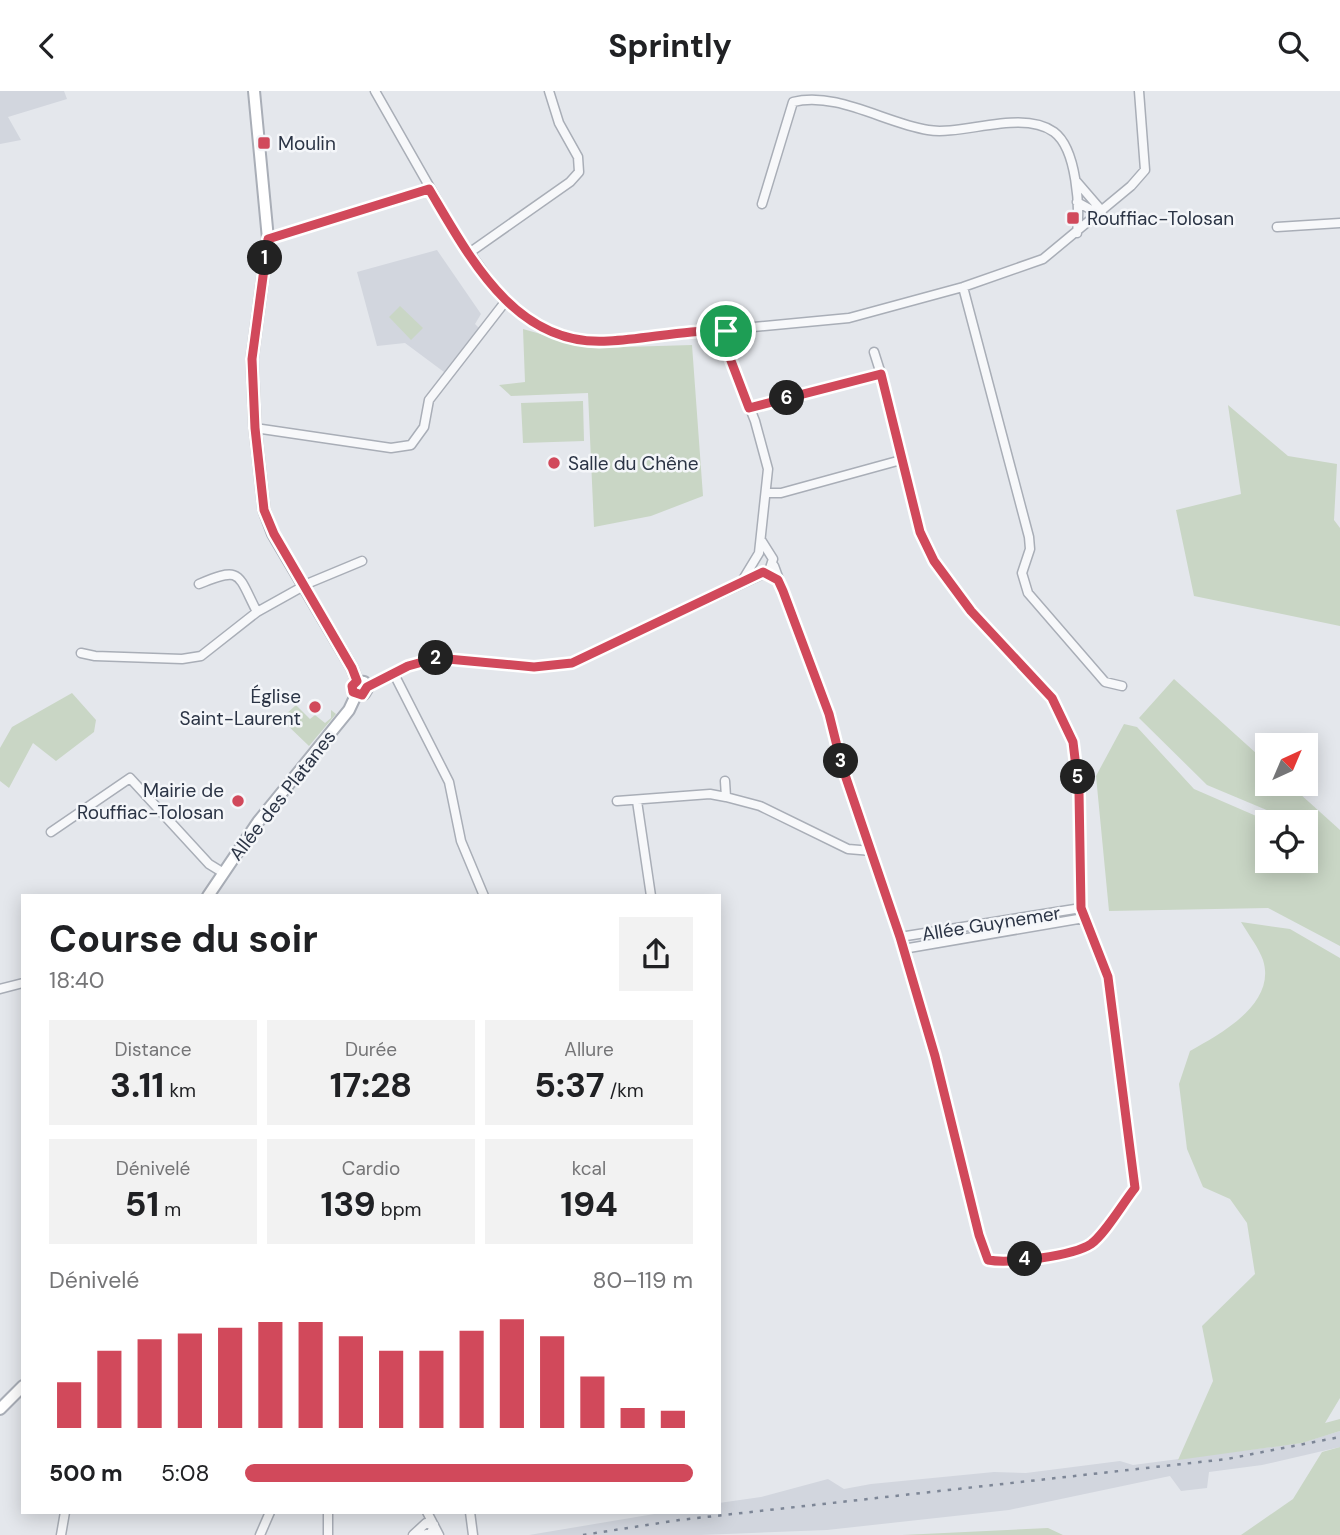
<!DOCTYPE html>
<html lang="fr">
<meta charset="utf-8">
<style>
:root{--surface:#fff;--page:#f2f2f2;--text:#202124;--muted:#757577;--accent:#d1495b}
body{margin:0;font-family:"DM Sans",sans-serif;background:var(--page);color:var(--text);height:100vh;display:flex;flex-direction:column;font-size:26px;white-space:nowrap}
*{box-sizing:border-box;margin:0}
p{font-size:23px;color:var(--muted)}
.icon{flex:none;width:38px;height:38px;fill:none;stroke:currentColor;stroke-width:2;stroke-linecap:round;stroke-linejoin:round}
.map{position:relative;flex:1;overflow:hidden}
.sheet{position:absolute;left:21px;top:803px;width:700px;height:620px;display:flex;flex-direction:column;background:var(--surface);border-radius:0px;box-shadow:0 4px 18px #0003}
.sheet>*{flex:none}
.needle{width:46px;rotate:44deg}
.buttons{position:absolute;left:1255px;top:642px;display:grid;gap:14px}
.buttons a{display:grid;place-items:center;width:63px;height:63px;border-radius:0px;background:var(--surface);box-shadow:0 4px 18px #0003;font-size:35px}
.pin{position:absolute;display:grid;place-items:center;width:60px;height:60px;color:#fff;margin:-30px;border:4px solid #fff;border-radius:50%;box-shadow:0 2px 7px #0007}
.km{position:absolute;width:35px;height:35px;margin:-18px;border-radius:50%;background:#222;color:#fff;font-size:19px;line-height:35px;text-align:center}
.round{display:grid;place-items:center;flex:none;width:74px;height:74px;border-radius:0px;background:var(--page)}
.headline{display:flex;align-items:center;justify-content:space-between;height:119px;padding:0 28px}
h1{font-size:38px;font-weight:700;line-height:52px}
.metrics{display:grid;grid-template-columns:repeat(3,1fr);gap:10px;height:119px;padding:7px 28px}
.metrics div{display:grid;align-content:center;border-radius:0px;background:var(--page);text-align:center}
.metrics b{font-size:35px;font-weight:700}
.metrics small{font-size:19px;font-weight:400}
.metrics p{font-size:19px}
.chart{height:196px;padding:14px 28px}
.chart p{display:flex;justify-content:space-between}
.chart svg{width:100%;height:126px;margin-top:7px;stroke:var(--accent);stroke-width:6}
ul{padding:0 28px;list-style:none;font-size:23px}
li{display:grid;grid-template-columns:112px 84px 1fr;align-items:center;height:52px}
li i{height:18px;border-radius:9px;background:var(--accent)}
header{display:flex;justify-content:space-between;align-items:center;height:91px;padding:0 28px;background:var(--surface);font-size:32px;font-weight:700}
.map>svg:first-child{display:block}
.built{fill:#d2d6de}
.green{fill:#c9d6c5}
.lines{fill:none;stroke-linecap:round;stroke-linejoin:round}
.street-casing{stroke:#a9aeb7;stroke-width:11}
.secondary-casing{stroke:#a9aeb7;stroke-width:14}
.street{stroke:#f7f8fa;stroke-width:8}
.secondary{stroke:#fff;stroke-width:10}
.rail{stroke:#7d8696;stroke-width:2.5;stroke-dasharray:3.5 7;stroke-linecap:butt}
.route-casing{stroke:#fff;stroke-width:14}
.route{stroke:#d1495b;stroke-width:9}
.poi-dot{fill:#d1495b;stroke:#f4f6f9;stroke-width:2.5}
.labels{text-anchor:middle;stroke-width:5;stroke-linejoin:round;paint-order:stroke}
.poi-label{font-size:19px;fill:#2b3445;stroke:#f4f6f9;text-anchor:start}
.street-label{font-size:19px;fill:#2b3445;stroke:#f4f6f9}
</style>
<header><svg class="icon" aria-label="back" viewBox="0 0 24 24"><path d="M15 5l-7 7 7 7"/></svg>Sprintly<svg class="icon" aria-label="search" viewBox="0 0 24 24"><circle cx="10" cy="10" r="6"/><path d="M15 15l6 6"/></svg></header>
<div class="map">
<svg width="1340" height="1444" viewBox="0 0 1340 1444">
<rect width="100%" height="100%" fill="#e4e7ec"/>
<path class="built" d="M0,0H64L67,8L8,26L21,49L0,53Z
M437,159L481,223L475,233L479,237L444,281L405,252L377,255L357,181Z
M1340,1340V1356L1262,1374L1209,1381L1207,1397L1181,1400L1170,1385L1009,1419L827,1439L701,1444H529L666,1421H719V1412L761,1406L828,1388L844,1398L871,1393L994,1381L1026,1382L1120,1370L1133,1374L1301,1352Z"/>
<path class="green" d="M400,215L423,237L411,249L389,226Z
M523,238L590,257L692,254L703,405L651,425L594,436L588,302L511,305L499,294L525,291Z
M583,310L584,350L523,352L521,312Z
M1228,314L1288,365L1337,373L1334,429L1340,437V535L1194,505L1176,419L1241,403Z
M1174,588L1267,672V693H1289L1340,739V855L1268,817L1109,820L1096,685L1124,633L1137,636L1194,698L1270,731L1267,732V770H1306V732L1280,731L1281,725L1207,694L1139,627Z
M72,602L96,629L94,641L56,670L33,652L9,697L0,690V657L12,636Z
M296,614L310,628L315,624L325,632L331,627V619L336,623L309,655L284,631V625Z
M1241,831L1290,838L1340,867V1307L1325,1332L1340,1328V1340L1302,1352L1178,1369L1213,1290L1202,1235L1255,1183L1247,1132L1230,1108L1203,1096L1187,1058L1179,993L1190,960C1220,943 1277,913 1263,869C1259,857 1248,843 1241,831Z
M1340,1356V1444H1241L1293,1408L1322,1361Z
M1048,1437L1063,1444H902Z"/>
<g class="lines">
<g class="street-casing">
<path id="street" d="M375,0L457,144L505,211L541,236L570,247L595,251L849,227L963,196L1043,168L1131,95L1145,79L1139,0
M1077,91L1102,120
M1077,111L1099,123
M762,113L793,11C836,0 885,32 928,39C962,45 1022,18 1054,41C1077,58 1080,117 1077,142
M1277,136L1340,132
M268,148L429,98
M469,162L570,91L579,81L578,66L559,32L549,0
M963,196L1029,446L1030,458L1022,482L1028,502L1105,591L1122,595
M726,240L725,254L755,330L768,378L759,462L742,490
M874,261L881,283
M749,317L881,283L920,441L934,470L971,520L1052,607L1073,651L1079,701L1081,817L1109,886L1135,1097C1123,1112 1106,1143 1091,1153C1073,1165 1009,1173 988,1169L979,1145L935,965L900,846L842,675L829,623L774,475
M255,337L391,357L411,354L424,336L429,309L505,211
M766,402H781L901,369
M199,493C242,475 237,482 257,521
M81,562L95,565L182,568L201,565L257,521L309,492L362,470
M394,583L449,691L461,750L484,805
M367,596L409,575L437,567L534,576L572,572L769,480L773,468L761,449
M726,706L760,715L848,758L872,760
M617,710L710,703L726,706L725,690
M637,710L651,805
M51,741L130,687L209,773L222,781
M900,846L1081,817
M903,858L1084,827
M0,898L23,892
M328,1421V1444
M427,1421L439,1444
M470,1421L473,1444
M61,1444L65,1421
M260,1444L270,1421
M413,1444L426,1432L434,1434L431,1442L423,1444"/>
</g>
<g class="secondary-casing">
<path id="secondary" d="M254,0L268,148L252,268L255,337L264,419L273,443L352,577L357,590
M356,604L364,603L367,598L364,591L357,590
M208,805L258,731L349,619L356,604
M0,1318L23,1295"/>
</g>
<use href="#street" class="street"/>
<use href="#secondary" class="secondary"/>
<path class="rail" d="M583,1444L679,1429L1227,1368L1340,1346"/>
</g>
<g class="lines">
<g class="route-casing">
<path id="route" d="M429,98C470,167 516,257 609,250C648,248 688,238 726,240L725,254L749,317L881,283L920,441L934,470L971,520L1052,607L1073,651L1079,701L1081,817L1108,886L1135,1097C1123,1112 1105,1143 1091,1153C1073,1165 1009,1173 988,1169L979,1144L935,965L900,846L842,675L829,623L783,500L778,489L763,481L572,572L534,576L437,567L408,575L367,596L362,604L353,601L352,595L357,590L352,577L274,443L264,419L255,337L252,268L268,148Z"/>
</g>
<use href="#route" class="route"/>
</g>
<g class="poi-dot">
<rect x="257" y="45" width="14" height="14" rx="3.5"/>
<rect x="1066" y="120" width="14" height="14" rx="3.5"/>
<circle cx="554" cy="372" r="7"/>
<circle cx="315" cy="616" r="7"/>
<circle cx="238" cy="710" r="7"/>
</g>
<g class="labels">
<g class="poi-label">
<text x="278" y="59">Moulin</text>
<text x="1087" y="134">Rouffiac-Tolosan</text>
<text x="568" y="379">Salle du Chêne</text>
<text x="301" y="612" text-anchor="end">Église<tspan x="301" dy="22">Saint-Laurent</tspan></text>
<text x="224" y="706" text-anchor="end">Mairie de<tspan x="224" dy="22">Rouffiac-Tolosan</tspan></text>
</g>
<g class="street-label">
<text transform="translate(282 704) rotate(-52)" y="7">Allée des Platanes</text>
<text transform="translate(991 832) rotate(-9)" y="7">Allée Guynemer</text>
</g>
</g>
</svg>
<div class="buttons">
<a><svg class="needle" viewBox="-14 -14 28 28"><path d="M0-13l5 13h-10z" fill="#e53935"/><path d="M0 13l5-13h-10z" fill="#757577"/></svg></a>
<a><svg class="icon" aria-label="locate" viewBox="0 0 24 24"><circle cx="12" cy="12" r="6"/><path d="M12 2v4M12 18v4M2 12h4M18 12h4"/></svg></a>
</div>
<div class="pin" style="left:726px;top:240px;background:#1e9e55"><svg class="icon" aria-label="arrive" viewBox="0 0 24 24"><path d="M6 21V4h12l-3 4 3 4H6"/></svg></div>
<b class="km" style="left:265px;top:167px">1</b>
<b class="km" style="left:436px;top:567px">2</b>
<b class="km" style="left:841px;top:670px">3</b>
<b class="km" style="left:1025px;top:1168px">4</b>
<b class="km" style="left:1078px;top:686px">5</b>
<b class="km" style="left:787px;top:307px">6</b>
<section class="sheet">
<div class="headline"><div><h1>Course du soir</h1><p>18:40</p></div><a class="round"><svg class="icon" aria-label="share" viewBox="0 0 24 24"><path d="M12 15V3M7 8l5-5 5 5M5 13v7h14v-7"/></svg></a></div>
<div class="metrics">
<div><p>Distance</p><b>3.11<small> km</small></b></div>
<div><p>Durée</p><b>17:28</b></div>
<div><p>Allure</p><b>5:37<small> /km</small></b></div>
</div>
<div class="metrics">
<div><p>Dénivelé</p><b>51<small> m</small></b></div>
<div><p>Cardio</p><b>139<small> bpm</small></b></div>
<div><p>kcal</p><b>194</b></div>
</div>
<div class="chart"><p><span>Dénivelé</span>80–119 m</p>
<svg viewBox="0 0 160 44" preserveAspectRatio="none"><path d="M5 44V28M15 44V17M25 44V13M35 44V11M45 44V9M55 44V7M65 44V7M75 44V12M85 44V17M95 44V17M105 44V10M115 44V6M125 44V12M135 44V26M145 44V37M155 44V38"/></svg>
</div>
<ul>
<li><b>500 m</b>5:08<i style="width:100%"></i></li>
</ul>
</section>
</div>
